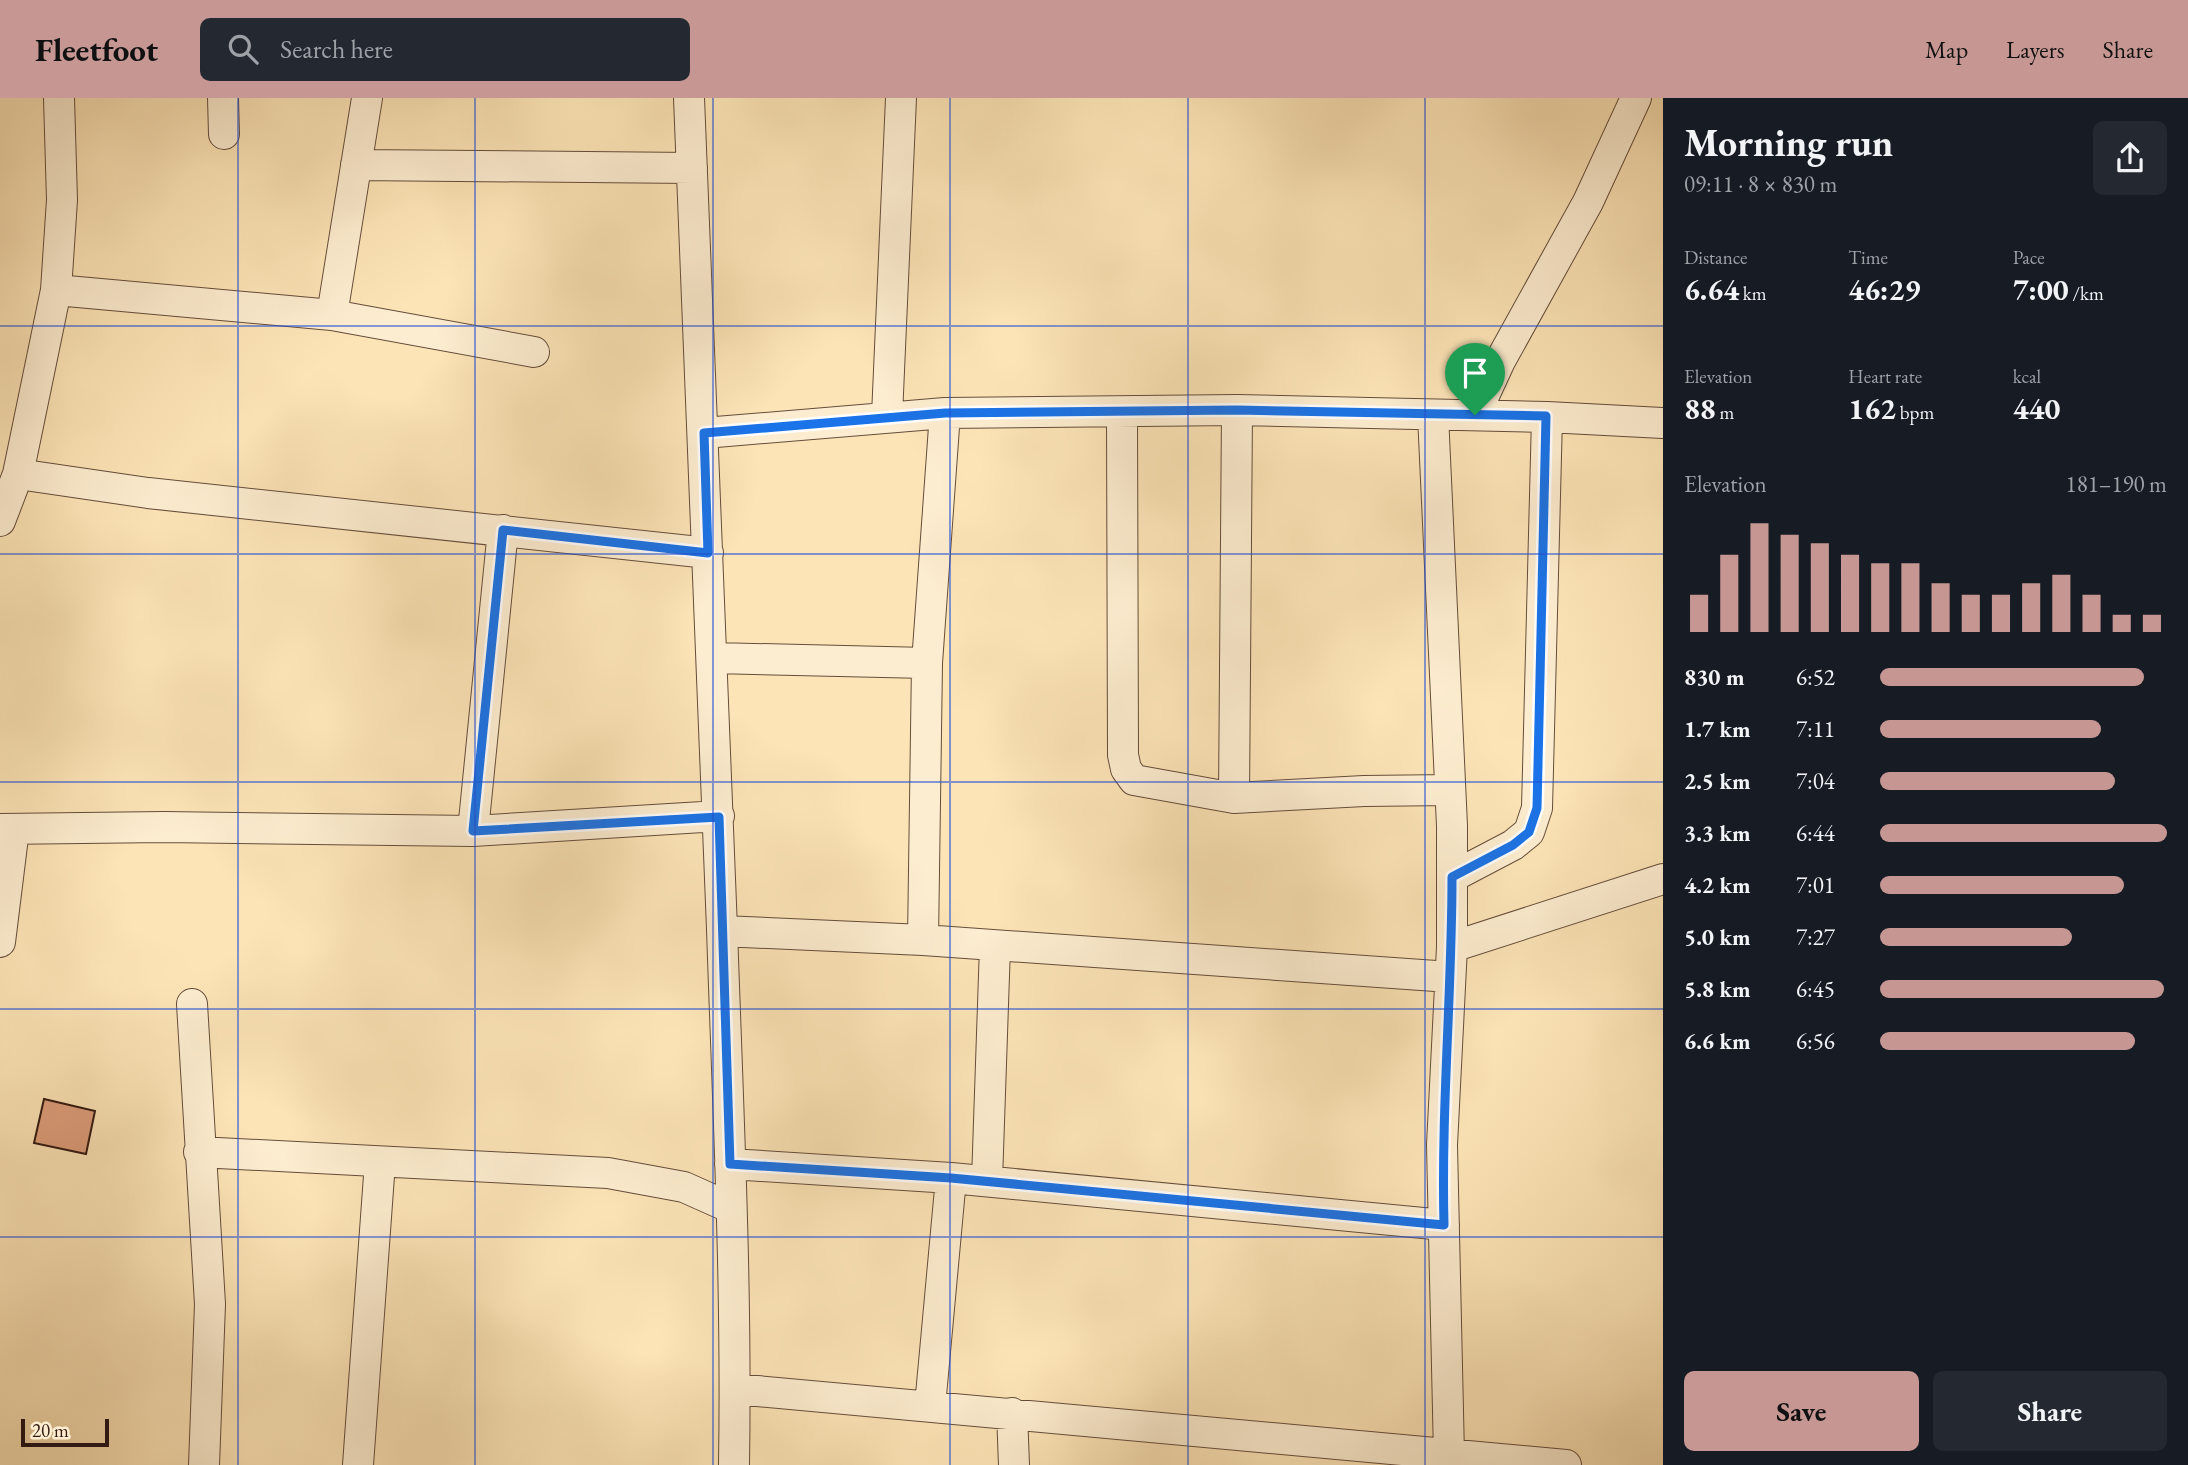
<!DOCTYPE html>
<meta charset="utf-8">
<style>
:root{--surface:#171b24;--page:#242831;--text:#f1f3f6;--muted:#9ea1a6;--accent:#c59692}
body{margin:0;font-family:"EB Garamond",serif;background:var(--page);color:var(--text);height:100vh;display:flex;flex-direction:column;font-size:26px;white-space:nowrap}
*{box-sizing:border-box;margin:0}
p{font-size:23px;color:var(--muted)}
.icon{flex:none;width:38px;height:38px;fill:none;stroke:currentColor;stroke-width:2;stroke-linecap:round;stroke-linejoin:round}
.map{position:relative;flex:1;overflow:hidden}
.details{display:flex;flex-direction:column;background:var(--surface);width:525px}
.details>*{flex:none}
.scale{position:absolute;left:21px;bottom:18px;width:88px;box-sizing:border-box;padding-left:7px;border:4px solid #331b12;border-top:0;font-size:19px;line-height:24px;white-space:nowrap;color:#331b12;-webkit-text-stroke:5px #fdedd0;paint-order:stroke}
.pin{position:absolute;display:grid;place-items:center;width:60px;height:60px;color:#fff;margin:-72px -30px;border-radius:50% 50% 50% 0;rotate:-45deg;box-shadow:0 0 7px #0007}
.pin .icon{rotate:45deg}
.round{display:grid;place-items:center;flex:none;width:74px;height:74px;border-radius:10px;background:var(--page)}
.summary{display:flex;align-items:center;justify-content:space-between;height:119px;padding:0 21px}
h1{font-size:38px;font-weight:700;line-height:52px}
.figures{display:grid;grid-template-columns:repeat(3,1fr);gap:10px;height:119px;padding:7px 21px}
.figures div{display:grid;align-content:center}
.figures b{font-size:30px;font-weight:700}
.figures small{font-size:19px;font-weight:400}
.figures p{font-size:19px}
.chart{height:196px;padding:14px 21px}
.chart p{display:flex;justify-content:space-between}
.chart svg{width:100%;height:126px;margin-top:7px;stroke:var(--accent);stroke-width:6}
.button{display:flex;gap:14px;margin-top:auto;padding:14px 21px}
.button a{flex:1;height:80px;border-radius:10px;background:var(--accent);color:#111;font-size:28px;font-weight:700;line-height:80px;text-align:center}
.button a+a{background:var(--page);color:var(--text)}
ul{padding:0 21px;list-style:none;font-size:23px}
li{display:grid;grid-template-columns:112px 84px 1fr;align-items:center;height:52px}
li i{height:18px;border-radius:9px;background:var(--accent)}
header{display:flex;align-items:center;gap:42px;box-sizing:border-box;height:98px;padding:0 35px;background:var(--accent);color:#111}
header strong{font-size:33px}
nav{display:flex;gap:38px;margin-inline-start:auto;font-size:24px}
.search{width:490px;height:63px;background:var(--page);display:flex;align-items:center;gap:18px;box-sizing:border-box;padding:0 24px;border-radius:10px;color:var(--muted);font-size:26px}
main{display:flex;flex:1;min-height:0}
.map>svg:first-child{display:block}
.building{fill:#dd9e7b;stroke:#331b12;stroke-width:2}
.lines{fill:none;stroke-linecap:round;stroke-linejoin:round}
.minor-casing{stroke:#654d3b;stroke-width:32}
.minor{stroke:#fdedd0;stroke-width:30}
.route-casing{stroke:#fff;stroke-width:14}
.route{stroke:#1a73e8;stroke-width:9}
.grid{fill:none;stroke:#1d4ed8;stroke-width:2;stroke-opacity:0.55}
</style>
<header>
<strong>Fleetfoot</strong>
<div class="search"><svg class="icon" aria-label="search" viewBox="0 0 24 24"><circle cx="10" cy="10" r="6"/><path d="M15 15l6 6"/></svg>Search here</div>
<nav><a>Map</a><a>Layers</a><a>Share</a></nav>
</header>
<main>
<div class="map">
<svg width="1663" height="1367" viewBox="0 0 1663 1367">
<rect width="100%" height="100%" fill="#fce4b6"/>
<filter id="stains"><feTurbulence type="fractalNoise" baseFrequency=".00286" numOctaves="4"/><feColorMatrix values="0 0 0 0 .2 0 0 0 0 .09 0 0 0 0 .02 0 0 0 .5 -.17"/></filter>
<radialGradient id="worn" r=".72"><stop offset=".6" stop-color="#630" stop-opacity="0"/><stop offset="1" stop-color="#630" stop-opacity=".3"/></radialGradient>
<path class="building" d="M44,1001L95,1013L86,1056L34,1045Z"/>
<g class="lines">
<g class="minor-casing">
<path id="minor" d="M223,0L224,36
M689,0C701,277 713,554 722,831C728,1010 737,1188 734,1367
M356,67L692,70
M56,192L332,217L534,254
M332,217L367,0
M1122,315L1123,657L1126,671L1134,682L1234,700L1364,693L1449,692
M1433,317L1452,728V849L1442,1047L1449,1357
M1475,317L1500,263L1588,104L1636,0
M887,318L901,0
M704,335L945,315L1237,312L1547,319L1663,325
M18,376L148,395L708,455
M0,423L18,376L56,192L62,102L59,0
M714,560L927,565
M1234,700L1237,312
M0,731L164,729L473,733L719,718
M473,733L503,432
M1452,779L1513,747L1529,734L1537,710L1547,319
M722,833L923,842L1450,879
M923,842L927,565L945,315
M0,844L14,731
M1452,849L1663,781
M192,906L210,1206L204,1367
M199,1054L608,1075L684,1089L731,1110
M730,1066L951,1080L1444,1127
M987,1083L995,848
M735,1291L1566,1367
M930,1308L951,1080
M1012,1315L1014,1367
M358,1367L380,1064"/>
</g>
<use href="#minor" class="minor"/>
</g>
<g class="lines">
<g class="route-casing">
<path id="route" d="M1237,312L1546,318L1537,710L1529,734L1513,747L1452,779C1452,895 1441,1011 1444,1127L951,1080L730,1066L719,719L473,733L503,432L708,455L704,335L945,315Z"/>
</g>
<use href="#route" class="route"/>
</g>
<path class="grid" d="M238,0V1367M475,0V1367M713,0V1367M950,0V1367M1188,0V1367M1425,0V1367M0,228H1663M0,456H1663M0,684H1663M0,911H1663M0,1139H1663"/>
<rect width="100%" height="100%" filter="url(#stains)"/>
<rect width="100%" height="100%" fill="url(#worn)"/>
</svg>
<div class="scale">20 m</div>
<div class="pin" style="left:1475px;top:317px;background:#1e9e55"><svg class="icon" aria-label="arrive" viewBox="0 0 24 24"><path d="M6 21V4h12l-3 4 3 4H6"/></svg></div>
</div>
<section class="details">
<div class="summary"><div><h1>Morning run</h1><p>09:11 · 8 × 830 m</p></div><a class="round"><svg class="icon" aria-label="share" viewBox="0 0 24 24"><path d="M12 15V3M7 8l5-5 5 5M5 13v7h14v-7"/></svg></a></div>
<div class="figures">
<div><p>Distance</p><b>6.64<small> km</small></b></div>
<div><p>Time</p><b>46:29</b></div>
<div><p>Pace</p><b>7:00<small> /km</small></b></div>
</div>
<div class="figures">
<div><p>Elevation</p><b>88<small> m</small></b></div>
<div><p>Heart rate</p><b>162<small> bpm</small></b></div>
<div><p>kcal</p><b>440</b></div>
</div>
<div class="chart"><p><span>Elevation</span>181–190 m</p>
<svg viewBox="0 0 160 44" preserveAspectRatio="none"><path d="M5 44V31M15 44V17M25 44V6M35 44V10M45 44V13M55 44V17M65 44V20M75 44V20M85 44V27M95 44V31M105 44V31M115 44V27M125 44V24M135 44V31M145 44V38M155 44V38"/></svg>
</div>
<ul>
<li><b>830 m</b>6:52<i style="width:92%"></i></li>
<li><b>1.7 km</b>7:11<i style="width:77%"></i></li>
<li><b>2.5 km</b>7:04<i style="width:82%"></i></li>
<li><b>3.3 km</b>6:44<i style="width:100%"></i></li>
<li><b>4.2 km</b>7:01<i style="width:85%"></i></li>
<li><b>5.0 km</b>7:27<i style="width:67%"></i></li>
<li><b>5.8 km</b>6:45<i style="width:99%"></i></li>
<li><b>6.6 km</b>6:56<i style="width:89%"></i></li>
</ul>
<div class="button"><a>Save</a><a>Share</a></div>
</section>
</main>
